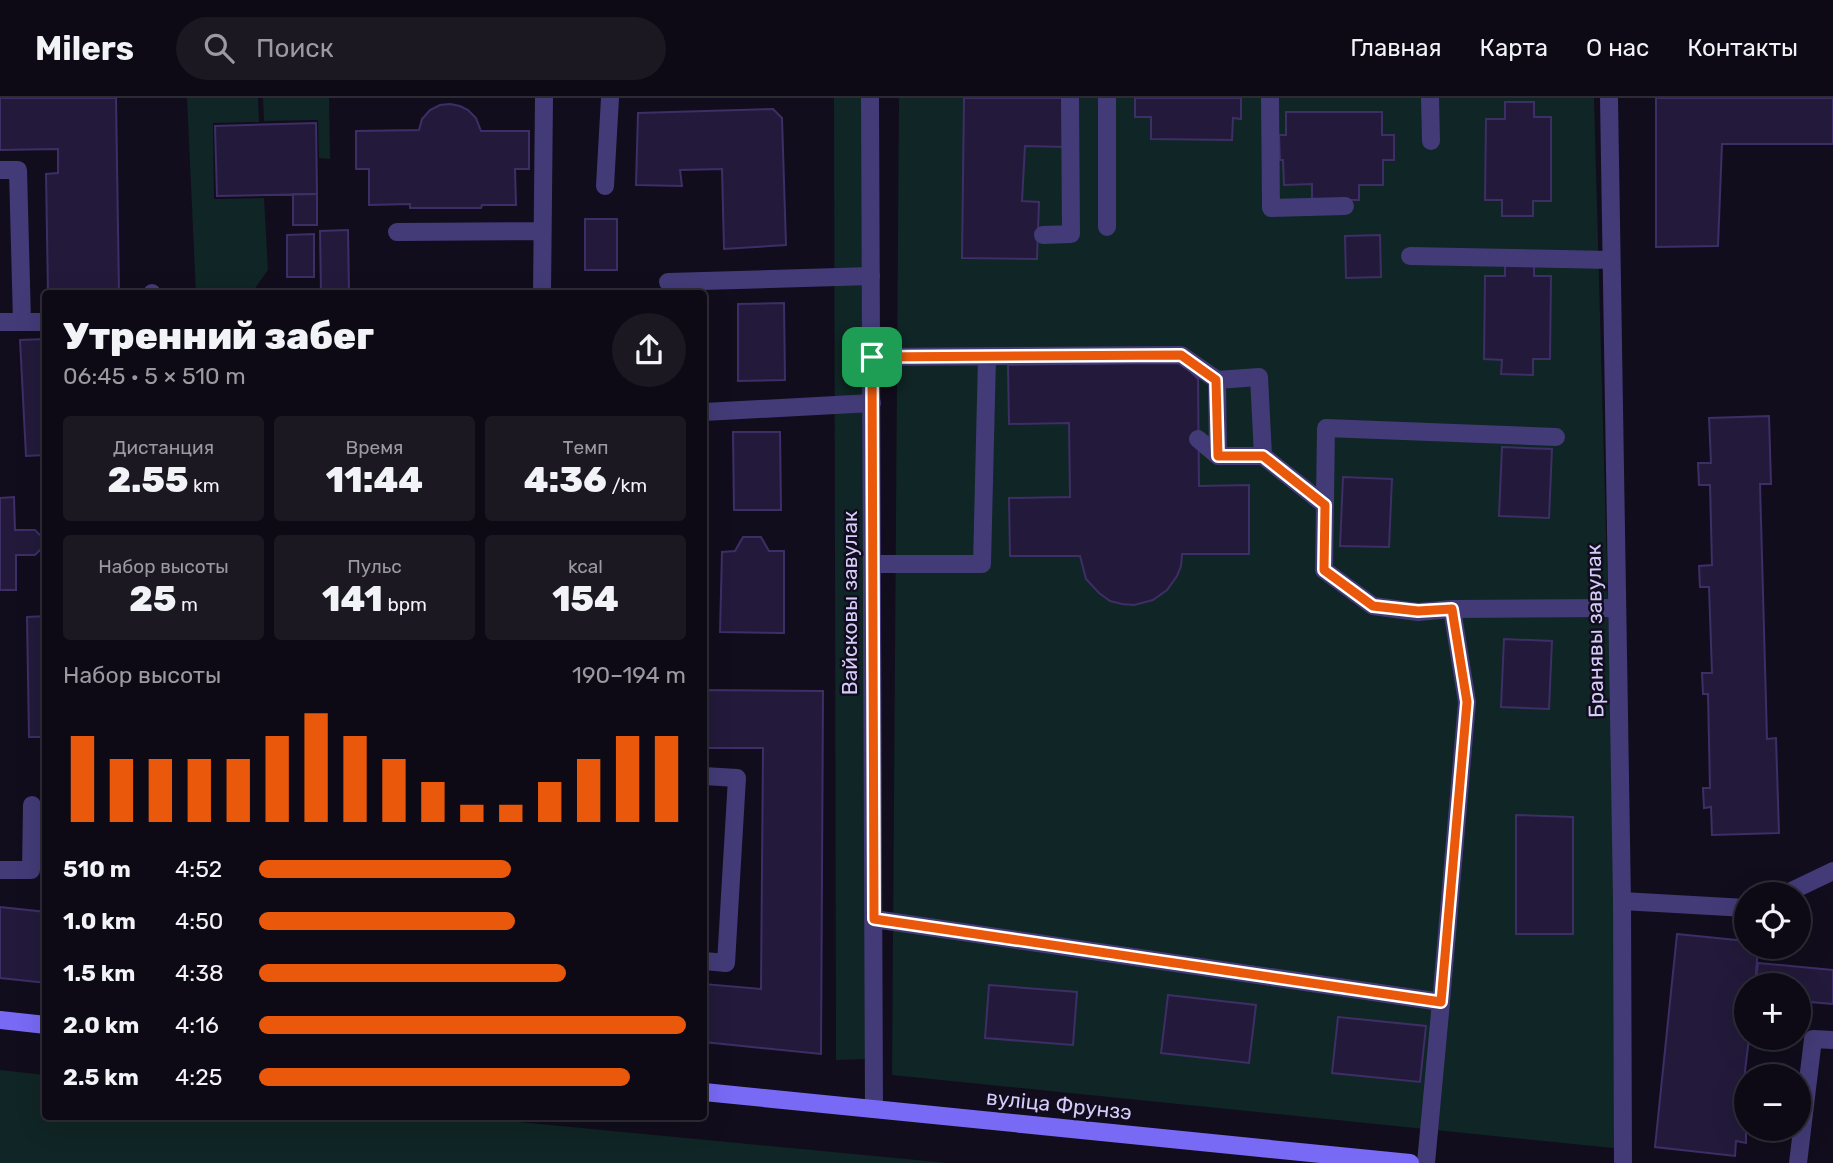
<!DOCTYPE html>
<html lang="ru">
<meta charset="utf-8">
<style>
:root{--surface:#0d0a15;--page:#1b1822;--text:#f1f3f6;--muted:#9a9aa0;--line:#2d2b34;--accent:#ea580c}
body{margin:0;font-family:Rubik,sans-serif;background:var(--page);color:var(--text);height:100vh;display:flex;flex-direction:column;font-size:26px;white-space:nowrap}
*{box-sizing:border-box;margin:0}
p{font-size:23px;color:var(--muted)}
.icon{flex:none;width:38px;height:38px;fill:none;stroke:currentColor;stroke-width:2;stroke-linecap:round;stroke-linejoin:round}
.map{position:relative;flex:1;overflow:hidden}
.sheet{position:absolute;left:42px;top:192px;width:665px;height:830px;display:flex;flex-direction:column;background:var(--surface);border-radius:7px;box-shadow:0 7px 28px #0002,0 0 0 2px var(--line)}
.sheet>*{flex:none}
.buttons{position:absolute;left:1734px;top:784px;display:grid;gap:14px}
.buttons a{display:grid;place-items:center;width:77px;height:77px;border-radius:50%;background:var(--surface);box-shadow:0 7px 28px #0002,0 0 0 2px var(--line);font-size:35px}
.pin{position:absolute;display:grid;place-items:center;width:60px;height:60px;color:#fff;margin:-30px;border-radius:14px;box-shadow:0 4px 10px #0006}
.round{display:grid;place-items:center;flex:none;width:74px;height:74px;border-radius:37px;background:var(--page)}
.overview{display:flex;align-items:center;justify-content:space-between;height:119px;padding:0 21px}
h1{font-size:38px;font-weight:800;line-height:52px}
.metrics{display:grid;grid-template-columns:repeat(3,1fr);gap:10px;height:119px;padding:7px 21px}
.metrics div{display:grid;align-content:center;border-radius:7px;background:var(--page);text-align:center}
.metrics b{font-size:35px;font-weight:800}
.metrics small{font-size:19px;font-weight:400}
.metrics p{font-size:19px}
.chart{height:196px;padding:14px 21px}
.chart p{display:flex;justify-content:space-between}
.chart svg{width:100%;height:126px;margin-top:7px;stroke:var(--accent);stroke-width:6}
ul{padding:0 21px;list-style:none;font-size:23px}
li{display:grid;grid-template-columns:112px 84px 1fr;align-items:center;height:52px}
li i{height:18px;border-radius:9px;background:var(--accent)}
header{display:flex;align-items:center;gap:42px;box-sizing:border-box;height:98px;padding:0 35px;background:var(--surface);border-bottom:2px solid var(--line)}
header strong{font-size:33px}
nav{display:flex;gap:38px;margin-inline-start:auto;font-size:24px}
.search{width:490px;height:63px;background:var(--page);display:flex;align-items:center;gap:18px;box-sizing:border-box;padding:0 24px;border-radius:38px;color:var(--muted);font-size:26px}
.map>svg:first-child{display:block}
.green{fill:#102525}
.building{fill:#231a3b;stroke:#3d2e66;stroke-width:2}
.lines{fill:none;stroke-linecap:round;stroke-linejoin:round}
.lane{stroke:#423b77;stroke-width:18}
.street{stroke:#423b77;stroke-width:18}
.secondary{stroke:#786af4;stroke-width:18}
.route-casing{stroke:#fff;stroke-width:14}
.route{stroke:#ea580c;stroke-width:9}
.labels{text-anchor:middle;stroke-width:5;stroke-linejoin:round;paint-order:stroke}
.street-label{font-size:21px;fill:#d5ccfb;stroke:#110d1c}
</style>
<header>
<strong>Milers</strong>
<div class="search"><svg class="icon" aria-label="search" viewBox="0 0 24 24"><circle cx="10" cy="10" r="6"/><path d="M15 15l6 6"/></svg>Поиск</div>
<nav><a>Главная</a><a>Карта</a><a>О нас</a><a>Контакты</a></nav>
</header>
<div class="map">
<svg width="1833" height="1065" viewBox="0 0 1833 1065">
<rect width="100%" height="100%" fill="#110d1c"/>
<path class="green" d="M187,0H258L259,24L213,25L214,101L264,100L268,172L251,196H196Z
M263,0H329L330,61L319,60L318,22L264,23Z
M834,0H866L868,961L836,962Z
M899,0H1594L1623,1051L892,977Z
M0,972L45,977L46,1018L466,1019L948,1065H0Z"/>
<path class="building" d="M0,0H116L119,196H48L46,76L58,75V51L0,52Z
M964,0H1065L1066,49L1025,48L1022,103L1039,104L1037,161L962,160Z
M1135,0H1241V21L1233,20L1232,42L1151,41V19H1135Z
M1656,0H1833V46H1722L1718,148L1656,149Z
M1505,4H1534V19H1551V103H1533V118H1502V102H1485L1486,21H1505Z
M450,6L460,8L468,12L476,20L481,33H529V71H515L516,107H482L481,110H410V106L369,107V71H356V33L419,32L422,21L430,12L440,7Z
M773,11L782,20L786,147L724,151L722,71L680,72L682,88L636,87L638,15Z
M1286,14H1382V37H1394V62H1383V87H1359V102H1312V86L1284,87L1283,62H1280L1279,37H1286Z
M316,25L317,96L217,98L215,28Z
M293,96H317V127H293Z
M585,121H617V172H585Z
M348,132L349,196H321L320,133Z
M314,136V179H287V137Z
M1380,137L1381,179L1346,180L1345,138Z
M1505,161L1534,162V178H1551L1550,261H1533V277L1501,276L1502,262L1484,261L1485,178H1505Z
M784,205L785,282L738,283V206Z
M46,241V357L26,358L20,242Z
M1181,264L1198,281L1199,388L1249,387V456H1182L1181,468L1177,478L1167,492L1153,502L1134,507L1122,506L1110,503L1099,495L1086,481L1080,458H1010L1009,400L1070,399L1069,325L1009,326L1008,267Z
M1769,318L1771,386H1760L1767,641L1776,640L1779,735L1712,737L1711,709L1704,710L1703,690H1710L1708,596H1703L1702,575H1712L1709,489H1700L1699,468L1712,467L1710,387H1699L1698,365H1711L1709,320Z
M733,334H780L781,412H734Z
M1502,349L1552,351L1549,420L1499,418Z
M1343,379L1392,381L1389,449L1340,448Z
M14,399L15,432H35L43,440L42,450L35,457H16V492H0V400Z
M743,439H761L769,453H784V535L720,534L722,454L735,453Z
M46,518V639H29L27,519Z
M1504,541L1552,543L1549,611L1501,609Z
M704,592L823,593L821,956L704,944V886L761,891L763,650H704Z
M1516,717L1573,719V836H1516Z
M0,809L46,814V885L0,880Z
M1677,836L1746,843V849H1758L1755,887H1746V940H1749L1742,998H1746V1045L1736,1043L1735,1058L1655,1049Z
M1758,865L1833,872V906L1799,903V887H1755Z
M989,887L1077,894L1073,947L985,940Z
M1168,897L1256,907L1249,965L1161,955Z
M1338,919L1426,928L1420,984L1332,975Z"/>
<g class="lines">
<path class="lane" d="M1107,0V129
M1270,0L1271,110L1345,108
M1430,0L1431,43
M0,72H18L22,224
M605,88L610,0
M397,134L542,133
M1043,137L1071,136L1070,0
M1410,158L1611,162
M668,184L871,178
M542,196L544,0
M0,224H46
M872,259L1181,257L1217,282
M704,314L872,305
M1556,339L1326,330L1324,472L1373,508L1418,514L1452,511L1617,510
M1198,341L1218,358H1263L1325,407
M1218,358L1217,282L1259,279L1263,358
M873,466H982L987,259
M704,678L737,680L726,865L704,863
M0,772H31L32,707
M1785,796L1833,773
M1622,803L1746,810
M874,821L1441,904L1467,604L1452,511
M1426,1065L1441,904
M1798,1065L1813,941L1833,942"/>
<path class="street" d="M870,0L874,1011
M1609,0L1622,803L1623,1065
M152,195V196"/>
<path class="secondary" d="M0,922L46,927
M704,994L1410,1065"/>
</g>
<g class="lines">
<g class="route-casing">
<path id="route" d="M1181,257L1216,282L1218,358H1263L1325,407L1324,472L1373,508L1418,513L1452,511L1467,604L1441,904L874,821L872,259Z"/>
</g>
<use href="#route" class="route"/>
</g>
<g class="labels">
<g class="street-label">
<text transform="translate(850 505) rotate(-90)" y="7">Вайсковы завулак</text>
<text transform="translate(1595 533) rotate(-91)" y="7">Бранявы завулак</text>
<text transform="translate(1059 1007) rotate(6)" y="7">вуліца Фрунзэ</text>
</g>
</g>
</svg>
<div class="buttons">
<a><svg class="icon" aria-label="locate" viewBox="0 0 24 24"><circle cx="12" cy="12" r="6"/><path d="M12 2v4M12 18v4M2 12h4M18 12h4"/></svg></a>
<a>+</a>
<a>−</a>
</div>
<div class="pin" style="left:872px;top:259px;background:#1e9e55"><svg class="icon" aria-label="arrive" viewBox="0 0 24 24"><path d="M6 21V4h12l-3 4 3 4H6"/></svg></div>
<section class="sheet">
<div class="overview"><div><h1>Утренний забег</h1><p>06:45 · 5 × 510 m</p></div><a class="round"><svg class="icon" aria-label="share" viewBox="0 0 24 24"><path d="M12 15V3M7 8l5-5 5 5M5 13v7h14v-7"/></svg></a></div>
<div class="metrics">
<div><p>Дистанция</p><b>2.55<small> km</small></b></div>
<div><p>Время</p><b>11:44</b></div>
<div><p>Темп</p><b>4:36<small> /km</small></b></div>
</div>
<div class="metrics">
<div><p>Набор высоты</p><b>25<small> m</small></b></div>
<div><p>Пульс</p><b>141<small> bpm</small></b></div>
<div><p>kcal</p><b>154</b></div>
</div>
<div class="chart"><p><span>Набор высоты</span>190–194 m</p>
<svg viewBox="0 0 160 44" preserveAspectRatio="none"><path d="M5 44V14M15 44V22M25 44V22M35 44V22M45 44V22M55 44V14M65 44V6M75 44V14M85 44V22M95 44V30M105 44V38M115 44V38M125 44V30M135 44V22M145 44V14M155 44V14"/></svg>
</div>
<ul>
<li><b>510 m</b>4:52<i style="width:59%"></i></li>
<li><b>1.0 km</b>4:50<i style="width:60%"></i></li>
<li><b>1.5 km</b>4:38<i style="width:72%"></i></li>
<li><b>2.0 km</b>4:16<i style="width:100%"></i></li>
<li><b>2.5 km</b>4:25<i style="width:87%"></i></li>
</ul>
</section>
</div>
